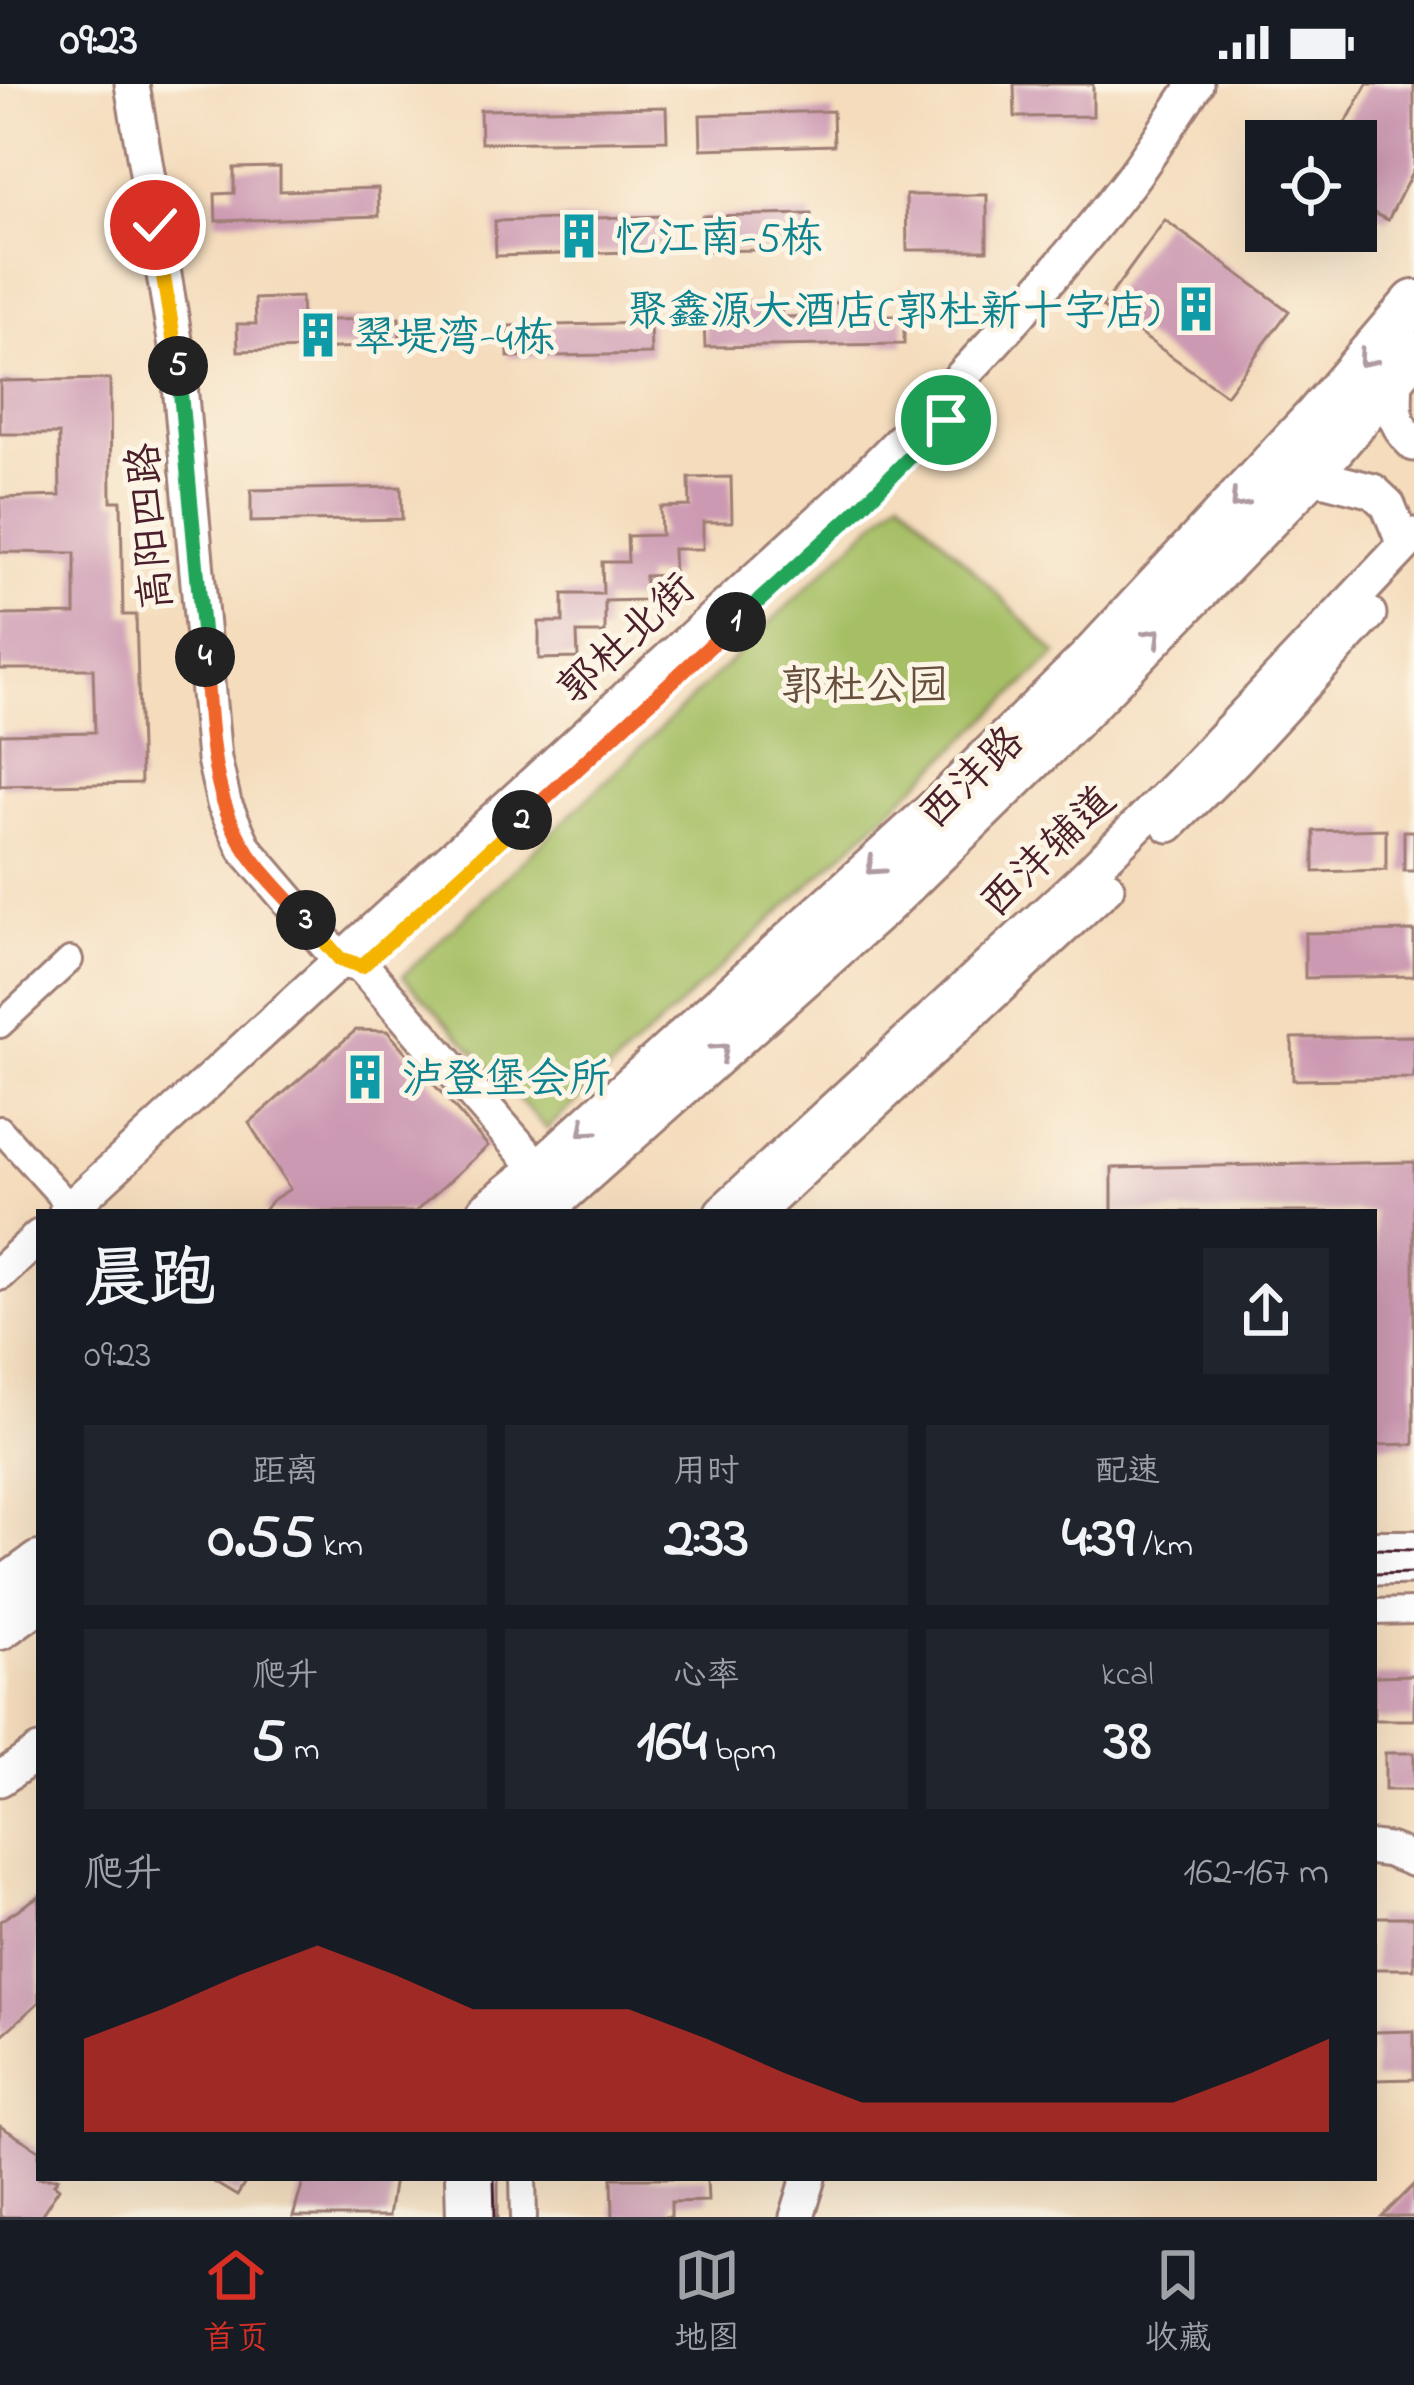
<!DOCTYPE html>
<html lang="zh">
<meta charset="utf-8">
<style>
:root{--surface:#171b24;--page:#20242c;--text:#f1f3f6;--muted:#9ea1a6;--line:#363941;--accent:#d93025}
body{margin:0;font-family:"Indie Flower","LXGW WenKai TC",sans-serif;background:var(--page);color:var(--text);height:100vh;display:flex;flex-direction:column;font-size:45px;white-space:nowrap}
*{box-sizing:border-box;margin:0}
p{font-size:39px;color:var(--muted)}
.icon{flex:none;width:66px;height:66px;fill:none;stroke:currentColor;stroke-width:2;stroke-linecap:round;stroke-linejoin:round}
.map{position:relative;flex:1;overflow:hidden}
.side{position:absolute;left:36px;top:1125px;width:1341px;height:972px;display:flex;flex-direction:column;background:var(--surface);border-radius:0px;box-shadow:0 12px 48px #0002}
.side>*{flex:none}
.fabs{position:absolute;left:1245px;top:36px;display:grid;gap:24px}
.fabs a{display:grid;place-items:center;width:132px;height:132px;border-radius:0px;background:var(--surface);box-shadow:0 12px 48px #0002;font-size:60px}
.pin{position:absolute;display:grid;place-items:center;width:102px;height:102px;color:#fff;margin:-51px;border:6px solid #fff;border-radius:50%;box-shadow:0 3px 12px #0007}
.km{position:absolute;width:60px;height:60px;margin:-30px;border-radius:50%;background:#222;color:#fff;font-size:33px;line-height:60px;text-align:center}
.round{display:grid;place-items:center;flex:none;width:126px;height:126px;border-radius:0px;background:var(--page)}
.summary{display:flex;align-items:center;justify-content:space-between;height:204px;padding:0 48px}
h1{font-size:66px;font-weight:800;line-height:90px}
.stats{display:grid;grid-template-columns:repeat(3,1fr);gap:18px;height:204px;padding:12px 48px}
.stats div{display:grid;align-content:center;border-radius:0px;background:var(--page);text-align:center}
.stats b{font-size:60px;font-weight:800}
.stats small{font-size:33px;font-weight:400}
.stats p{font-size:33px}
.chart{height:336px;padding:24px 48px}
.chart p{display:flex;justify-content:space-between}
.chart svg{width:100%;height:216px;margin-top:12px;fill:var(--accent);opacity:.7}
.status{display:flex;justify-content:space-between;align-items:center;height:84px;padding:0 60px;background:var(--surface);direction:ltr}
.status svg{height:33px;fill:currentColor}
.tabs{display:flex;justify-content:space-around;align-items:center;height:168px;border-top:3px solid var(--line);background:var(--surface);font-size:33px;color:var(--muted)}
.tabs a{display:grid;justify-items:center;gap:6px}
.tabs .active{color:var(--accent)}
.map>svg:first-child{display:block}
.green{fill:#a6bf65;stroke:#786f48;stroke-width:3}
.building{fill:#cc99b2}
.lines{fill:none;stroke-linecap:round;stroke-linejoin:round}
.street-casing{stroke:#9f7e74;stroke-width:30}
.secondary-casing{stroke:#9f7e74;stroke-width:39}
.highway-casing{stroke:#9f7e74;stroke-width:48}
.street{stroke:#fff;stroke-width:24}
.secondary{stroke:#fff;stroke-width:33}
.highway{stroke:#fff;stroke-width:42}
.tram{stroke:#4a1f2b;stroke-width:3}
.oneway{stroke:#ae9aa0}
.split-1-casing{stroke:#fff;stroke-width:24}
.split-2-casing{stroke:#fff;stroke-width:24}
.split-3-casing{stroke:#fff;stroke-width:24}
.split-4-casing{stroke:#fff;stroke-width:24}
.split-5-casing{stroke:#fff;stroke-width:24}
.split-6-casing{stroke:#fff;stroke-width:24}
.split-1{stroke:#22a559;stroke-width:15}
.split-2{stroke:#f0652b;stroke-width:15}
.split-3{stroke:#f5b400;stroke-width:15}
.split-4{stroke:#f0652b;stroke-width:15}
.split-5{stroke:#22a559;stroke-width:15}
.split-6{stroke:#f5b400;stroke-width:15}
.labels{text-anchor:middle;stroke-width:10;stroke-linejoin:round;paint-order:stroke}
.culture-label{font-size:42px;fill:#0d838f;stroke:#fcf5e5;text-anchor:start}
.street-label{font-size:42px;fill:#4a1f2b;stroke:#fcf5e5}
.park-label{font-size:42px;fill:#664f3c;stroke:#fcf5e5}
</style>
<div class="status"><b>09:23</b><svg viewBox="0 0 49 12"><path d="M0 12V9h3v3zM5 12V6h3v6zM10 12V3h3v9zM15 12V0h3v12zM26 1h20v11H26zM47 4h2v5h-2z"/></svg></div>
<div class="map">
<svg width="1414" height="2133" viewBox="0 0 1414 2133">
<rect width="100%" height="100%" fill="#fcf5e5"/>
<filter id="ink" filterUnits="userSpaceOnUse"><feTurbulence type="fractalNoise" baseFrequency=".00833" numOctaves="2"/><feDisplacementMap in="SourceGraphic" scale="24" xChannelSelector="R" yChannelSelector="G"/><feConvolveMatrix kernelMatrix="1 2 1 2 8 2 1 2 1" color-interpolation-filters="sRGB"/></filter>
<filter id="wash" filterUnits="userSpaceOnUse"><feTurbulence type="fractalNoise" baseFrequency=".004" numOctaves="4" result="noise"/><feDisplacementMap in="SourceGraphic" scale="48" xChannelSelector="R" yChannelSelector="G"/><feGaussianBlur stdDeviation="2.7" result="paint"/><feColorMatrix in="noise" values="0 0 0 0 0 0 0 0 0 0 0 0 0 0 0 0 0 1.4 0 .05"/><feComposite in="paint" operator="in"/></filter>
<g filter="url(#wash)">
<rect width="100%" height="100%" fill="#f4dcbc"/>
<path class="green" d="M901,413L1057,570L547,1045L403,892Z"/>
<g id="blocks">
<path class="building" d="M1014,0H1093V32L1015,33Z
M1367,0H1414V85L1388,136L1356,120V57H1336Z
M666,23L667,56L481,59L480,26Z
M833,27L834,61L701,65L700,31Z
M280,83V107L378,104L379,132L216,137L215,110L234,109V84Z
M906,111H987V166H907Z
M811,130L812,165L702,167V132Z
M662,132L663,167L496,172L495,137Z
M1165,136L1289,227L1226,311L1102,223Z
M301,213L302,237L399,234L400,262L238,267L237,240H256L255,215Z
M879,218V232H904V260L705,263L704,235L729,234V221L781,220V233L829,232V219Z
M650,239L651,270L508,273L507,242Z
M110,295L111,417H121L123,531H136L141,699L0,702V650L95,648L93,585H0V531L75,530V469L0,468V414L60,412L59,350H0V297Z
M731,393L732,438H703V465H673L674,491L645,492V516L605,517V549H577L578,574L539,575V538H563V510H603L602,478H628L627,452L661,451L660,423L690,422L689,394Z
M401,403L402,435L251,438V406Z
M1386,745V786L1314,788V747Z
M1404,747H1414V787H1404Z
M1414,847V892L1305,894V849Z
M356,946L387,947L488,1062L415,1128H263L271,1117L290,1105L249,1039Z
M1414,952V994L1293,996L1292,954Z
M1414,1078V1360L1374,1361V1128H1112V1084Z
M1414,1591V1636H1374V1592Z
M1385,1669H1414V1706H1385Z
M39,1812V1918L0,1953V1837Z
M1374,1833H1414V1885H1374Z
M1414,1947V1995L1374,1996V1948Z
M0,2042L39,2066V2094H58L54,2100L59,2104L40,2133H0Z
M207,2094H248L237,2112Z
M304,2094H394L388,2133H293Z
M612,2094H707L708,2117L671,2118V2133H613Z
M1414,2101V2133H1382Z"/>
</g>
</g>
<g filter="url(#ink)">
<use href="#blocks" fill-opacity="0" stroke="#9f7e74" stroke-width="3"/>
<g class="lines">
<g class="street-casing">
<path id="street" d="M0,941L70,876
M0,1045L75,1128
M1374,1459H1414
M1374,1528L1414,1527
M458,2094L459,2133
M523,2094L524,2133"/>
</g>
<g class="secondary-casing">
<path id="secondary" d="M132,0L177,268L214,675L224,719L245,765L340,876L362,882L556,1105
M1396,289C1396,320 1389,338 1414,360
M1310,391L1373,407L1388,421L1404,460
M1169,741L1234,677L1369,530
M66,1128L842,416C943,316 1040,212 1128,99C1152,68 1173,33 1196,0
M722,1128L1083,795L1178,701L1414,451
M757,1128L1107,803
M0,1189L39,1153
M1374,1484L1414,1483
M0,1695L39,1668
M1374,1764L1389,1766L1414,1776
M480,2094V2133
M797,2133L809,2094"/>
</g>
<g class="highway-casing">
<path id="highway" d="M489,1128L540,1087L939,724L1089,576L1317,331L1414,218
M539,1128L883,821L1045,663L1310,391L1414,269
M0,1507L39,1479
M0,1544L39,1516"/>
</g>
<use href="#street" class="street"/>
<use href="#secondary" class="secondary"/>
<use href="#highway" class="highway"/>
<path class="tram" d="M1374,1465L1414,1466
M1374,1490L1414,1489
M494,2094L495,2133"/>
</g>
<defs><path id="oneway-chevron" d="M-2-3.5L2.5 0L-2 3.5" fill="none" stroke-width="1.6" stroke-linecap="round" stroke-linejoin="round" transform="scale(3)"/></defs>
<g class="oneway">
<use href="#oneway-chevron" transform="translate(1366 275) rotate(131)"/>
<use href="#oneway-chevron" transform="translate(1238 417) rotate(133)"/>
<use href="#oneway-chevron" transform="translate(1154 552) rotate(-46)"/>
<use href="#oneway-chevron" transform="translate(874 783) rotate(138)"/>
<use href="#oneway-chevron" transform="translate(721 967) rotate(-42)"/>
<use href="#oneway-chevron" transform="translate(586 1045) rotate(138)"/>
</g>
</g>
<g class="lines" filter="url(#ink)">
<g class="split-1-casing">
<path id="split-1" d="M736,538L855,429L946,336"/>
</g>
<g class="split-2-casing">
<path id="split-2" d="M522,736L736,538"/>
</g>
<g class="split-3-casing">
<path id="split-3" d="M306,836L340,875L362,882L522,736"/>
</g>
<g class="split-4-casing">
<path id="split-4" d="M205,573C210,636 209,708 245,764C261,790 286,812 306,836"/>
</g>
<g class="split-5-casing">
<path id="split-5" d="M178,282L205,573"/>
</g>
<g class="split-6-casing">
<path id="split-6" d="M155,141L178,282"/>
</g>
<use href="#split-1" class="split-1"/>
<use href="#split-2" class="split-2"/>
<use href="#split-3" class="split-3"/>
<use href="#split-4" class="split-4"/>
<use href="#split-5" class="split-5"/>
<use href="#split-6" class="split-6"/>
</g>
<defs>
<g id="building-bare" transform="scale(3.6)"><path d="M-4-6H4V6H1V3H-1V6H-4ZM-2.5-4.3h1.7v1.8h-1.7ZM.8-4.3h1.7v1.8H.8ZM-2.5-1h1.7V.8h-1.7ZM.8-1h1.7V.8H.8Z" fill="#0f9aa8" stroke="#fcf5e5" stroke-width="2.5" paint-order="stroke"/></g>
</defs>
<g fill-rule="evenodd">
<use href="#building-bare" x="579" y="152"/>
<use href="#building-bare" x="1196" y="225"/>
<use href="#building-bare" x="318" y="251"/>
<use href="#building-bare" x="365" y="993"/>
</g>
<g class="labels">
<g class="culture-label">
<text x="615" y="167">忆江南-5栋</text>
<text x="1160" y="240" text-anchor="end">聚鑫源大酒店(郭杜新十字店)</text>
<text x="354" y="266">翠堤湾-4栋</text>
<text x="401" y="1008">泸登堡会所</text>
</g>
<g class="street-label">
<text transform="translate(148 443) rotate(-95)" y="15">高阳四路</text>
<text transform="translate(625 553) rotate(-43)" y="15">郭杜北街</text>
<text transform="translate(970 692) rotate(-44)" y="15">西沣路</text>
<text transform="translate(1046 766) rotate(-44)" y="15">西沣辅道</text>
</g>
<g class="park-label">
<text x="865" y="615">郭杜公园</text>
</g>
</g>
</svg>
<div class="fabs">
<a><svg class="icon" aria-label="locate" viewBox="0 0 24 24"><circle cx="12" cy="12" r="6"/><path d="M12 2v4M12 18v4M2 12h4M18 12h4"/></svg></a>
</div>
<div class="pin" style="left:946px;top:336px;background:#1e9e55"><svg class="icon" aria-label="arrive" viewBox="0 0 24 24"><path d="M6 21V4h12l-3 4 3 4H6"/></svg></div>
<div class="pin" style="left:155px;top:141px;background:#d93025"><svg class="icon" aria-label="check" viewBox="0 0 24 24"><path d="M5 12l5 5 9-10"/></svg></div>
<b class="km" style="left:736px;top:538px">1</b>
<b class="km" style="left:522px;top:736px">2</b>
<b class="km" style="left:306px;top:836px">3</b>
<b class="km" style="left:205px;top:573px">4</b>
<b class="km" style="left:178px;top:282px">5</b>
<section class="side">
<div class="summary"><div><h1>晨跑</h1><p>09:23</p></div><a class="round"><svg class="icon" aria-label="share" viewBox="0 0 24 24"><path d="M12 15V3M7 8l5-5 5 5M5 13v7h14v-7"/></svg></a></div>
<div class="stats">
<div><p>距离</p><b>0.55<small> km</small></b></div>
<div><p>用时</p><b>2:33</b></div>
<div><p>配速</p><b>4:39<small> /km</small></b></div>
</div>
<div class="stats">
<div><p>爬升</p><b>5<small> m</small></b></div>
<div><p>心率</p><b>164<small> bpm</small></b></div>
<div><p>kcal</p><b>38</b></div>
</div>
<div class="chart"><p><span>爬升</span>162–167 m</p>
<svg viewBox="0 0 160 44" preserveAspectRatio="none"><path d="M0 44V25L10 19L20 12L30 6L40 12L50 19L60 19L70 19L80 25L90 32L100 38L110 38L120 38L130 38L140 38L150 32L160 25V44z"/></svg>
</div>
</section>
</div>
<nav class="tabs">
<a class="active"><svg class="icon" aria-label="home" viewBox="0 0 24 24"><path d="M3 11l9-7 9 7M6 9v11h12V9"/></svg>首页</a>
<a><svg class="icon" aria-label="map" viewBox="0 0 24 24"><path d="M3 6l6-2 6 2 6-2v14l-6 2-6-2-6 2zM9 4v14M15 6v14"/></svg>地图</a>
<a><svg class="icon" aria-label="saved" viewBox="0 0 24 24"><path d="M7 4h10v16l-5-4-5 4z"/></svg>收藏</a>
</nav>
